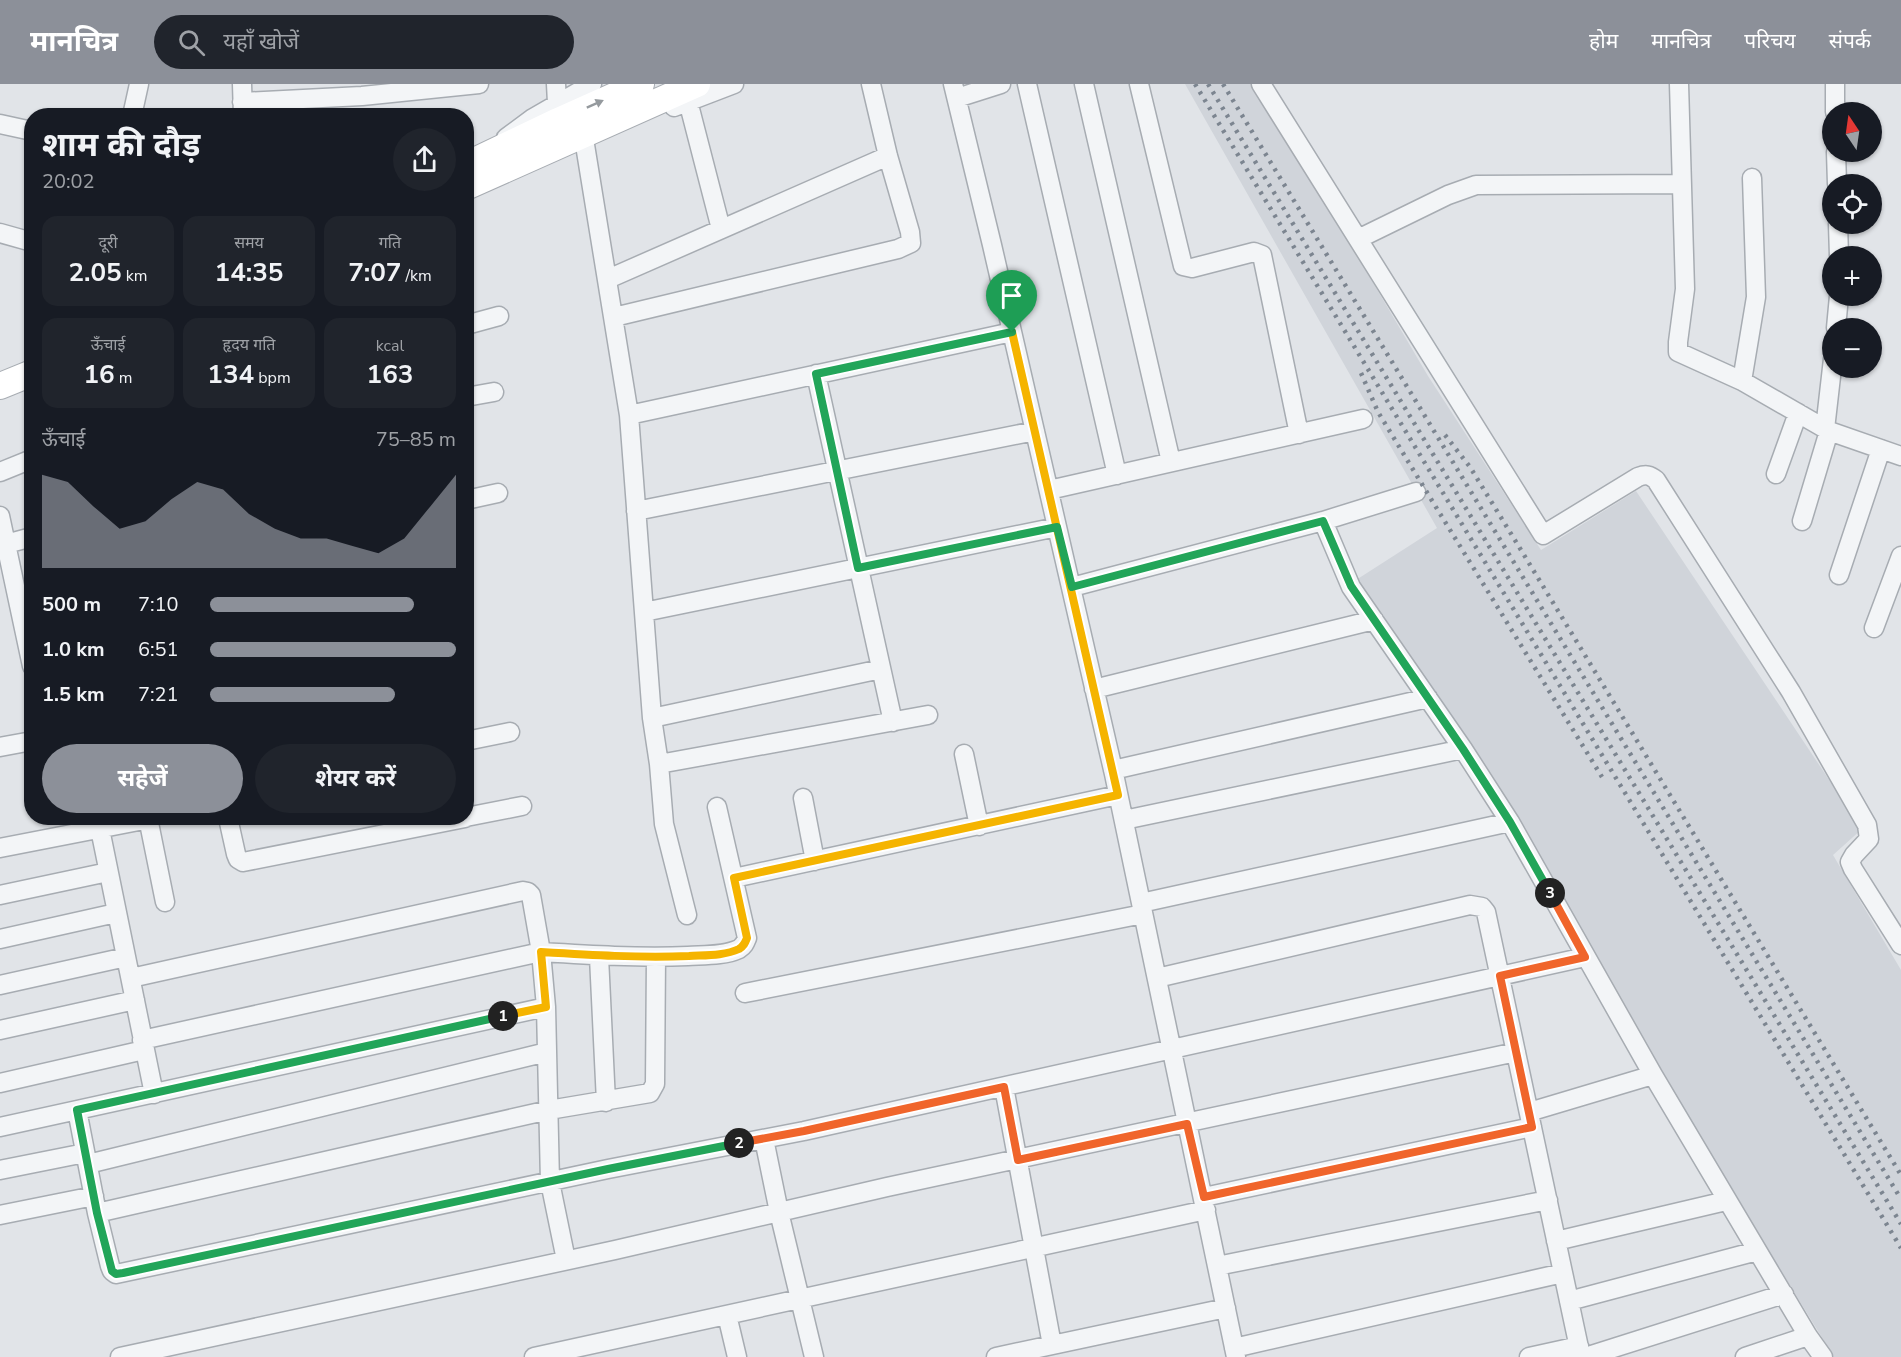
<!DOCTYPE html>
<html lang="hi">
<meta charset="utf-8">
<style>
:root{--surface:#171b24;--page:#20242c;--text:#f1f3f6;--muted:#9ea1a6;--accent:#8c9099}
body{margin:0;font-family:"Nunito Sans","Noto Sans Devanagari",sans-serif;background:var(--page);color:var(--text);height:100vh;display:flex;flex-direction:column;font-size:22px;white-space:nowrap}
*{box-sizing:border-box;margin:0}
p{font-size:20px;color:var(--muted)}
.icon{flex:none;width:33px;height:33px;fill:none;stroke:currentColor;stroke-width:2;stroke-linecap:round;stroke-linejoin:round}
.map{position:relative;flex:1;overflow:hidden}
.panel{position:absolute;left:24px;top:24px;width:450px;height:717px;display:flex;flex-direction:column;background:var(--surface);border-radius:24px;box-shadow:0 2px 4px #0004}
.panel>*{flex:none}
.needle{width:39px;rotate:347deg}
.tools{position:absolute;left:1822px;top:18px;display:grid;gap:12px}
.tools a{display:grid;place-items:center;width:60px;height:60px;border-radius:50%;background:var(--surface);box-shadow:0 2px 4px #0004;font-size:30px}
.pin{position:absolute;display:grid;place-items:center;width:51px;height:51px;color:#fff;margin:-62px -26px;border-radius:50% 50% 50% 0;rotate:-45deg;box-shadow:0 0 6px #0007}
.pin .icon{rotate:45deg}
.km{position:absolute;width:30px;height:30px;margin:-15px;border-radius:50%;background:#222;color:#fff;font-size:16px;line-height:30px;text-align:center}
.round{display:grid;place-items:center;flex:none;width:63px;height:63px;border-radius:32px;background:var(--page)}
.head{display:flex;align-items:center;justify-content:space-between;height:102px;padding:0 18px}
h1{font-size:33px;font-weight:700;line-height:45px}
.stats{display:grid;grid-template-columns:repeat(3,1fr);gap:9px;height:102px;padding:6px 18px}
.stats div{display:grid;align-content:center;border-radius:15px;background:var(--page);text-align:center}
.stats b{font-size:26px;font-weight:700}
.stats small{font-size:16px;font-weight:400}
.stats p{font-size:16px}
.chart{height:168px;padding:12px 18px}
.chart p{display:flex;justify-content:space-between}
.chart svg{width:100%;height:108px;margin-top:6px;fill:var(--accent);opacity:.7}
.primary-button{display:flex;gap:12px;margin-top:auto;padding:12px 18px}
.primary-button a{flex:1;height:69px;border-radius:36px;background:var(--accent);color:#fff;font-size:24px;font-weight:700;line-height:69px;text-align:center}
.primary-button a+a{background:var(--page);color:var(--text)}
ul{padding:0 18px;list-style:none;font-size:20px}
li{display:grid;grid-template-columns:96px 72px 1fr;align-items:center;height:45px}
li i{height:15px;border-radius:8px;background:var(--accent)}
header{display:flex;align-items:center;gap:36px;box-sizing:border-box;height:84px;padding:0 30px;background:var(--accent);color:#fff}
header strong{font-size:28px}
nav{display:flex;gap:33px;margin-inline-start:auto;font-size:21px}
.search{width:420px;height:54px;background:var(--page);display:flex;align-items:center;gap:15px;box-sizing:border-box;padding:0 21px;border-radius:33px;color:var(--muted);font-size:22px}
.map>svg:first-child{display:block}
.built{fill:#d0d4da}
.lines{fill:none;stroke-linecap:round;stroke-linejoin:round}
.street-casing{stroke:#a7acb2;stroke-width:21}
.secondary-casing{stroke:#a7acb2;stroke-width:28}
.street{stroke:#f3f5f7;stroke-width:18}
.secondary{stroke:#fff;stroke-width:26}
.rail{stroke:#7c8590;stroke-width:4.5;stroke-dasharray:3 6;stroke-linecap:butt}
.oneway{fill:#959a9e}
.split-1-casing{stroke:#fff;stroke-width:12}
.split-2-casing{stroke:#fff;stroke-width:12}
.split-3-casing{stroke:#fff;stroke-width:12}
.split-4-casing{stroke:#fff;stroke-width:12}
.split-1{stroke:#f5b400;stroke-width:8}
.split-2{stroke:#22a559;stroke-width:8}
.split-3{stroke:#f0652b;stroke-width:8}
.split-4{stroke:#22a559;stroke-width:8}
</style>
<header>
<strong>मानचित्र</strong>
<div class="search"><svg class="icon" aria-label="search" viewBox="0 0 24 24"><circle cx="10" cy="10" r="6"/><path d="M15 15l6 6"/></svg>यहाँ खोजें</div>
<nav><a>होम</a><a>मानचित्र</a><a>परिचय</a><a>संपर्क</a></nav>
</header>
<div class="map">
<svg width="1901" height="1273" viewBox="0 0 1901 1273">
<rect width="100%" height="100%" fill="#e1e4e8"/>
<path class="built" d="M1185,0H1256L1428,292L1541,466L1636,407L1862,745L1833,771L1901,886V1273H1834L1356,496L1437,444Z"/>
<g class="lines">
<g class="street-casing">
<path id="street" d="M242,0L243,32
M556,0L557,19
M953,0L992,161L1114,690L1236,1273
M1027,0L1117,391
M1084,0L1171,378
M1139,0L1183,182L1192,184L1254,168L1262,171L1299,350
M1261,0L1543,451L1638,393C1646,390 1650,391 1656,396L1791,608L1867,741L1869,755L1854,771L1850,778L1853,785L1901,861
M1679,0L1685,205L1678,258V268L1742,297L1829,347L1901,372
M1835,0V28
M957,14L1001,0
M688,17L721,145
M242,18L362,12L479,0
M674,23L734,0
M132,32L139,0
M0,40L32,47
M506,54L533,34L592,0
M585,61L629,331L652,634L659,680L664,740L687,831
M1836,68L1837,100
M1838,140L1839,172
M0,149L32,158
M1358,155L1448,111L1476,101L1682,100
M608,195L888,72
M614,233L898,165L911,159L910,148L888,72L871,0
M466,241L499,232
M1836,244L1839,212
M816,290L893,638
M1742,297L1756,213L1752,94
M466,313L494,308
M629,331L1012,248
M1825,345L1833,275
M0,388L32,375
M1776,390L1798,329
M1049,406L1363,335
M466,416L498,409
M636,427L1035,347
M0,432L32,582
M1323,437L1351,503L1463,665L1510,738L1653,991L1808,1252L1823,1273
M1802,437L1829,347
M6,460L32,453
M1839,491L1881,365
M1072,503L1323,437L1416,408
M644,528L1057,443
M1874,544L1901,472
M1094,605L1374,536
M652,634L881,585
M466,657L510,648
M0,663L32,657
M964,670L979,742
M659,680L928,631
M1113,686L1428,614
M803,714L815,777
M466,733L522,722
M148,734L165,818
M228,734L236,770L238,775L243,778L465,734
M1124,736L1463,665
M100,745L154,1010
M0,764L149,735
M734,794L1118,711
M0,811L108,788
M1141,819L1510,738
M0,855L116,829
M599,873L606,1018
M131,894L523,807L528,808L531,811L541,868L546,923L550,1098L566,1176
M1157,894L1470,821L1482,823L1486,828L1581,1273
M0,901L126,873
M745,909L1143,830
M0,946L135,916
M142,956L541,868C590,871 639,874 688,872C704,871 724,872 739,865C744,862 745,859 747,854L717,723
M0,999L144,966
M1004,1003L1052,1261
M77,1026L97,1129L110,1182L112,1187L116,1190L608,1085L804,1047L1585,873
M1529,1028L1653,991
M0,1043L546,923
M764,1055L779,1128L814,1273
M88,1080L547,968
M0,1086L85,1069
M1204,1113L1532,1043
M97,1129L549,1026L650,1009L655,1000L656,873
M0,1131L94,1112
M1556,1157L1726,1117
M1217,1182L1548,1116
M1569,1217L1757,1167
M727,1231L737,1273
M1234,1264L1563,1189
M120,1273L615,1166L887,1103L1516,968
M534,1273L1206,1126
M996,1273L1226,1224
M1529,1273L1579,1262
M1585,1273L1784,1210
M1745,1273L1808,1252"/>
</g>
<g class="secondary-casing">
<path id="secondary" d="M466,81L558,37L641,0
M466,103L697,0
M0,302L32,289"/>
</g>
<use href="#street" class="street"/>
<use href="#secondary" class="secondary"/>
<path class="rail" d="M1195,0L1901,1164
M1208,0L1901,1140
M1223,0L1901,1115
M1361,289L1378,328L1431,415L1602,693
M1445,351L1470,383L1521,466L1901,1091"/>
</g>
<defs><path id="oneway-solid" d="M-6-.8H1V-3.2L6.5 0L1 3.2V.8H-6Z" transform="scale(1.5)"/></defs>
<use class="oneway" href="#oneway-solid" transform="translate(595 20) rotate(-24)"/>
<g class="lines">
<g class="split-1-casing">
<path id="split-1" d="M503,932L546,923L541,868C590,871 639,874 689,872C704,871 724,872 739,865C744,862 745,859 747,854L734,794L1118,711L1012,248"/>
</g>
<g class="split-2-casing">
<path id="split-2" d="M503,932L77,1026L97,1129L112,1187L116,1190L123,1189L608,1085L739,1059"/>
</g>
<g class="split-3-casing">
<path id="split-3" d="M739,1059L804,1047L1004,1003L1018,1076L1187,1040L1204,1113L1532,1043L1500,892L1585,873L1550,809"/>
</g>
<g class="split-4-casing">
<path id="split-4" d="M1012,248L816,290L858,484L1057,443L1072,503L1323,437L1351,502L1463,665L1510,738L1550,809"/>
</g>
<use href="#split-1" class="split-1"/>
<use href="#split-2" class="split-2"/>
<use href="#split-3" class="split-3"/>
<use href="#split-4" class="split-4"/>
</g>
</svg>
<div class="tools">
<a><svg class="needle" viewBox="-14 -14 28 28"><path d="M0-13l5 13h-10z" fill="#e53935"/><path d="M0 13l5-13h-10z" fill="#9ea1a6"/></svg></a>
<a><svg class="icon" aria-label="locate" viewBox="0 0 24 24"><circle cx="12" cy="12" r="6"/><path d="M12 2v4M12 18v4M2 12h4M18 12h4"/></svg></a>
<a>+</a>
<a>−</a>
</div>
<div class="pin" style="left:1012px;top:248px;background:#1e9e55"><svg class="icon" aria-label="arrive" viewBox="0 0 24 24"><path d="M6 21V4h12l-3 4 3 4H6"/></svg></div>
<b class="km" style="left:503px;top:932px">1</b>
<b class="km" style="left:739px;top:1059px">2</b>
<b class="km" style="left:1550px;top:809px">3</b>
<section class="panel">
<div class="head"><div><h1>शाम की दौड़</h1><p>20:02</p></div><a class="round"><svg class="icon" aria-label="share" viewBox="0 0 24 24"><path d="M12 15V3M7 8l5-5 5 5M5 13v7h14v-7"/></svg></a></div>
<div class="stats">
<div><p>दूरी</p><b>2.05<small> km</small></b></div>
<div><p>समय</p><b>14:35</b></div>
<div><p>गति</p><b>7:07<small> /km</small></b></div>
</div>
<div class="stats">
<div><p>ऊँचाई</p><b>16<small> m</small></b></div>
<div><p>हृदय गति</p><b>134<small> bpm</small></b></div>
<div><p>kcal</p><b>163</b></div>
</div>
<div class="chart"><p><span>ऊँचाई</span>75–85 m</p>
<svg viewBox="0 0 160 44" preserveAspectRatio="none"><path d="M0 44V6L10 9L20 19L30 28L40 25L50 16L60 9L70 12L80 22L90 28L100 32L110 32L120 35L130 38L140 32L150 19L160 6V44z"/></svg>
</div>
<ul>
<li><b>500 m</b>7:10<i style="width:83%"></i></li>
<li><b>1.0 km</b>6:51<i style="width:100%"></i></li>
<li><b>1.5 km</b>7:21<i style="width:75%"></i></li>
</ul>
<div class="primary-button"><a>सहेजें</a><a>शेयर करें</a></div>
</section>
</div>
